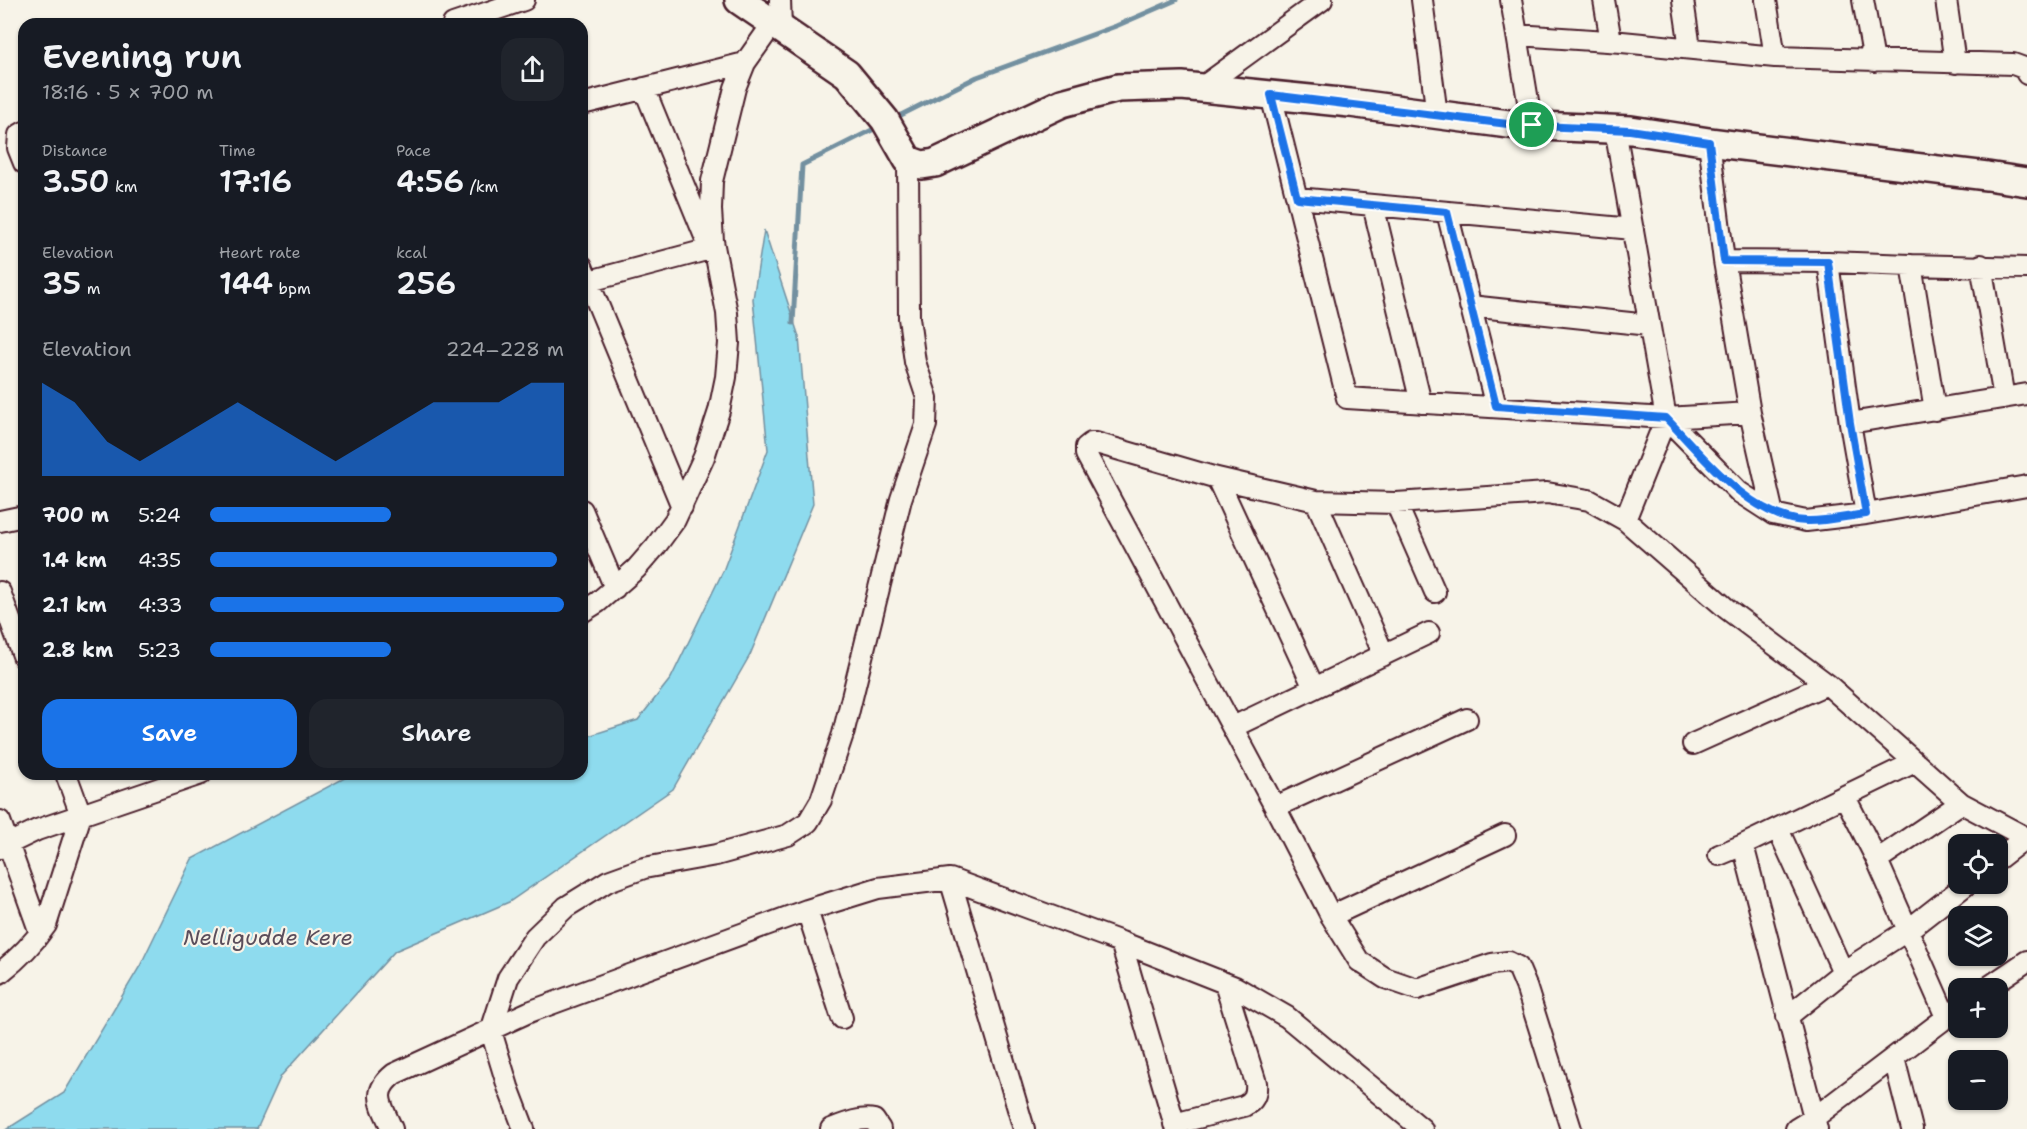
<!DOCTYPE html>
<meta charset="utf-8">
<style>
:root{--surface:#171b24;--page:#20242c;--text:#f1f3f6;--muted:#9ea1a6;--accent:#1a73e8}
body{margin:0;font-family:"Shantell Sans",sans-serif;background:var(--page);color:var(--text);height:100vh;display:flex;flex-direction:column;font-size:22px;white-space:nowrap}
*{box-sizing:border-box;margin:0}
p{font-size:20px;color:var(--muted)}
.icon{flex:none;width:33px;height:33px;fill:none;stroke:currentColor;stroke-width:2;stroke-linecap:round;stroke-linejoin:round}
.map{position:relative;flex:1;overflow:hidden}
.drawer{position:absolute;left:18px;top:18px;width:570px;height:762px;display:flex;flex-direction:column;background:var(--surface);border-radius:18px;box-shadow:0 2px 4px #0004}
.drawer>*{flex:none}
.controls{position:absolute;left:1948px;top:834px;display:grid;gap:12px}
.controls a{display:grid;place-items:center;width:60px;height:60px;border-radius:12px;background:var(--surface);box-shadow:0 2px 4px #0004;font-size:30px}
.pin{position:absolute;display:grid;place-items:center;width:51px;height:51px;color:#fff;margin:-26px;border:3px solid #fff;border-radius:50%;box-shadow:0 2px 6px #0007}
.round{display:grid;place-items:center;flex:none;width:63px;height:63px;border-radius:18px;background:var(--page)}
.summary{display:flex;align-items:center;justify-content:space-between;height:102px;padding:0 24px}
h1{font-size:33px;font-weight:600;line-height:45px}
.figures{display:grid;grid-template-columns:repeat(3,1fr);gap:9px;height:102px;padding:6px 24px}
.figures div{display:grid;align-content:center}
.figures b{font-size:30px;font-weight:600}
.figures small{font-size:16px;font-weight:400}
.figures p{font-size:16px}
.chart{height:168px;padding:12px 24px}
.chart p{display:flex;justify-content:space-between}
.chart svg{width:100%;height:108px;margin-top:6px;fill:var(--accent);opacity:.7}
.cta{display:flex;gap:12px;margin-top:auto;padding:12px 24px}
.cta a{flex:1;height:69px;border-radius:18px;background:var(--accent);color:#fff;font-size:24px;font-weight:600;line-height:69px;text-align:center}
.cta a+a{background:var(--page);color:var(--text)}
ul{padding:0 24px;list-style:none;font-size:20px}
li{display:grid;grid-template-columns:96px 72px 1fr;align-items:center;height:45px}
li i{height:15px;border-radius:8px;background:var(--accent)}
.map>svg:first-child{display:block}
.water{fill:#8edbee;stroke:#7390a0;stroke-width:1.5}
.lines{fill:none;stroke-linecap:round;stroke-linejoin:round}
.stream{stroke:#7390a0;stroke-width:5}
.street-casing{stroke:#4a1f2b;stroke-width:24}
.secondary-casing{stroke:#4a1f2b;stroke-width:32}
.street{stroke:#f7f3e8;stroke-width:20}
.secondary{stroke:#f7f3e8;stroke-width:27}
.route-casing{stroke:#fff;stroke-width:12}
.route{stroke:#1a73e8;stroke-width:8}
.labels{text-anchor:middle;stroke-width:4.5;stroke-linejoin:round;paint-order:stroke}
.water-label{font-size:22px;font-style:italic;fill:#5b4e5c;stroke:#f7f3e8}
</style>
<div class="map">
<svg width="2027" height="1129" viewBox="0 0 2027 1129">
<rect width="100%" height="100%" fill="#f7f3e8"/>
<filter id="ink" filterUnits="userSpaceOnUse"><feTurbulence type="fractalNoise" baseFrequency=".0167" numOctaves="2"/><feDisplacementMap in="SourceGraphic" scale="12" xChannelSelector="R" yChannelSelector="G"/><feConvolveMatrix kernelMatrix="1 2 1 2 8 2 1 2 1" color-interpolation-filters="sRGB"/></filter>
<g filter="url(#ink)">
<path class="water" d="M764,230L799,337L813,504L750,655L673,789L509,902L395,951L281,1076L257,1129H7L64,1093L140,966L192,859L352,774H582V738L638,720L671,678L723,571L768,450L753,299Z"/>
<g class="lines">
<path class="stream" d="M893,119L977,77L1116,26L1176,0
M793,323L802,165L880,126"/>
<g class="street-casing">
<path id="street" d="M780,0L781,27
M1422,0L1437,115
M1511,0L1517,35L1622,42L1775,57L2013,64L2024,68L2027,74
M1604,0L1611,41
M1683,0L1690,48
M1766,0L1775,57
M1863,0L1874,61
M1946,0L1955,63
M453,24L524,0
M1517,35L1532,125
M644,88L708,244
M1201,88L1322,0
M1271,95L1347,398L1666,418L1750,413
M582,104L745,63
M1615,129L1666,418L1739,492L1773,514L1806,521L1866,514L2027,486
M24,132L19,135L18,148L24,163
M1709,142L1724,261L1750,413L1773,514
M1297,198L1633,229
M1373,205L1421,403
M1447,212L1496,407
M1724,261L1828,262L1911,265
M1828,262L1850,423L1866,514
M1981,265L2004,398
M582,266L682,507
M582,283L710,249
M1470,306L1649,325
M1935,410L1911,265L2027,268
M1850,423L2027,394
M1217,478L1314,688
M1316,501L1384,655
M1396,503L1435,592
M582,510L615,588
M1625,520L1666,418
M0,521L24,516
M0,592L24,658
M582,612L598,602L636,569L656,546L675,520L704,457L719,411L726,377L729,343L727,313L713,241L711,210L712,181L735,88L745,63L774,22
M1233,727L1429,633
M1693,744L1827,684L1961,803L2027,838
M1845,797L1877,860L1946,1017
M1275,807L1467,719
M0,821L40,933
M1778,829L1843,972
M0,848L37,830L201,774
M1719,855L1743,845
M1998,859L2025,838
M1877,860L1961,803
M807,910L842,1018
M1331,916L1505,835
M1121,942L1176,1129
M0,973C19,958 33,944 46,925L81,815L66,774
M1987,988L2027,961
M1787,1017L1843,972L1908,930L1967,884
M1894,1058L1912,1129
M1174,1124L1244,1106C1254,1101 1257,1095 1256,1083L1225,984
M392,1129C382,1105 370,1093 394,1074L529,1012L807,910L878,888L950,879
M524,1129L508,1087L491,1031L508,978L535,937L566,907L608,881L644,868L716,855L788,835L808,822L821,800L843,734L901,499L926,425L927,398L915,362L909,318L908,160
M831,1129C844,1124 860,1117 874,1120L880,1129
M1024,1129L950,879L1121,942L1235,987L1287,1017L1422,1129
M1571,1129L1526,986L1518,967L1508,962L1492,964L1417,989L1385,978L1359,961L1331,916L1275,807L1086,454V447L1091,443H1096L1217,478L1316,501L1396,503L1547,493L1589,500L1625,520L1727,609L1827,684
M1796,1129L1814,1118L1959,1008
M1817,1129L1743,845L1915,762"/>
</g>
<g class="secondary-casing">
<path id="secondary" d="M739,0L847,74L885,120L908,160L922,165L935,163L1062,103L1118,88L1182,86L1350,103L1516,125L1631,130L1709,142L1987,176L2027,182"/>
</g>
<use href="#street" class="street"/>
<use href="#secondary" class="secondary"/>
</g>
</g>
<g class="lines" filter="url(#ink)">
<g class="route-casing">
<path id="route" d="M1271,95L1516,125L1630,130L1709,142L1724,261L1828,262L1850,423L1866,514C1848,516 1824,522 1806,521C1751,519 1702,455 1666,418L1496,406L1447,212L1297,198Z"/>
</g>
<use href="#route" class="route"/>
</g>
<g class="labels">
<g class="water-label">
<text x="268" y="945">Nelligudde Kere</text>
</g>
</g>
</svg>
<div class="controls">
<a><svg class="icon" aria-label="locate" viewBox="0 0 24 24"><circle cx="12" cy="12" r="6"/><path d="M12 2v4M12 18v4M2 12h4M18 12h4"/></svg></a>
<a><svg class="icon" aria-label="layers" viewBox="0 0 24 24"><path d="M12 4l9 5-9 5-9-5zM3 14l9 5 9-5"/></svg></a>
<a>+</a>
<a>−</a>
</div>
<div class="pin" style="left:1532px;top:125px;background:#1e9e55"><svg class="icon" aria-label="arrive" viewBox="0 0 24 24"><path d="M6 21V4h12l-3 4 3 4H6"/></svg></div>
<section class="drawer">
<div class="summary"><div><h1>Evening run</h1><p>18:16 · 5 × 700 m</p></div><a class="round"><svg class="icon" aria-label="share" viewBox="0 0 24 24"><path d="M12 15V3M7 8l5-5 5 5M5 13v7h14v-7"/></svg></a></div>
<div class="figures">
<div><p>Distance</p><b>3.50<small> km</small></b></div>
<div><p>Time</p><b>17:16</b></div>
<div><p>Pace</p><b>4:56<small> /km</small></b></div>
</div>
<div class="figures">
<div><p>Elevation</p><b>35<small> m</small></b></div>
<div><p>Heart rate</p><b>144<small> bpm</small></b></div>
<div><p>kcal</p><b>256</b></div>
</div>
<div class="chart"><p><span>Elevation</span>224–228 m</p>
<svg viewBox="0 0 160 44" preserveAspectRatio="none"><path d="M0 44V6L10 14L20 30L30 38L40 30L50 22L60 14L70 22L80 30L90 38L100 30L110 22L120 14L130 14L140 14L150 6L160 6V44z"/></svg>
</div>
<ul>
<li><b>700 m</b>5:24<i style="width:51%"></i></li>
<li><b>1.4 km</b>4:35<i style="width:98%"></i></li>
<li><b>2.1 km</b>4:33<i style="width:100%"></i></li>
<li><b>2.8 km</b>5:23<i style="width:51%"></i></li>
</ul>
<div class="cta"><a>Save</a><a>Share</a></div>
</section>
</div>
